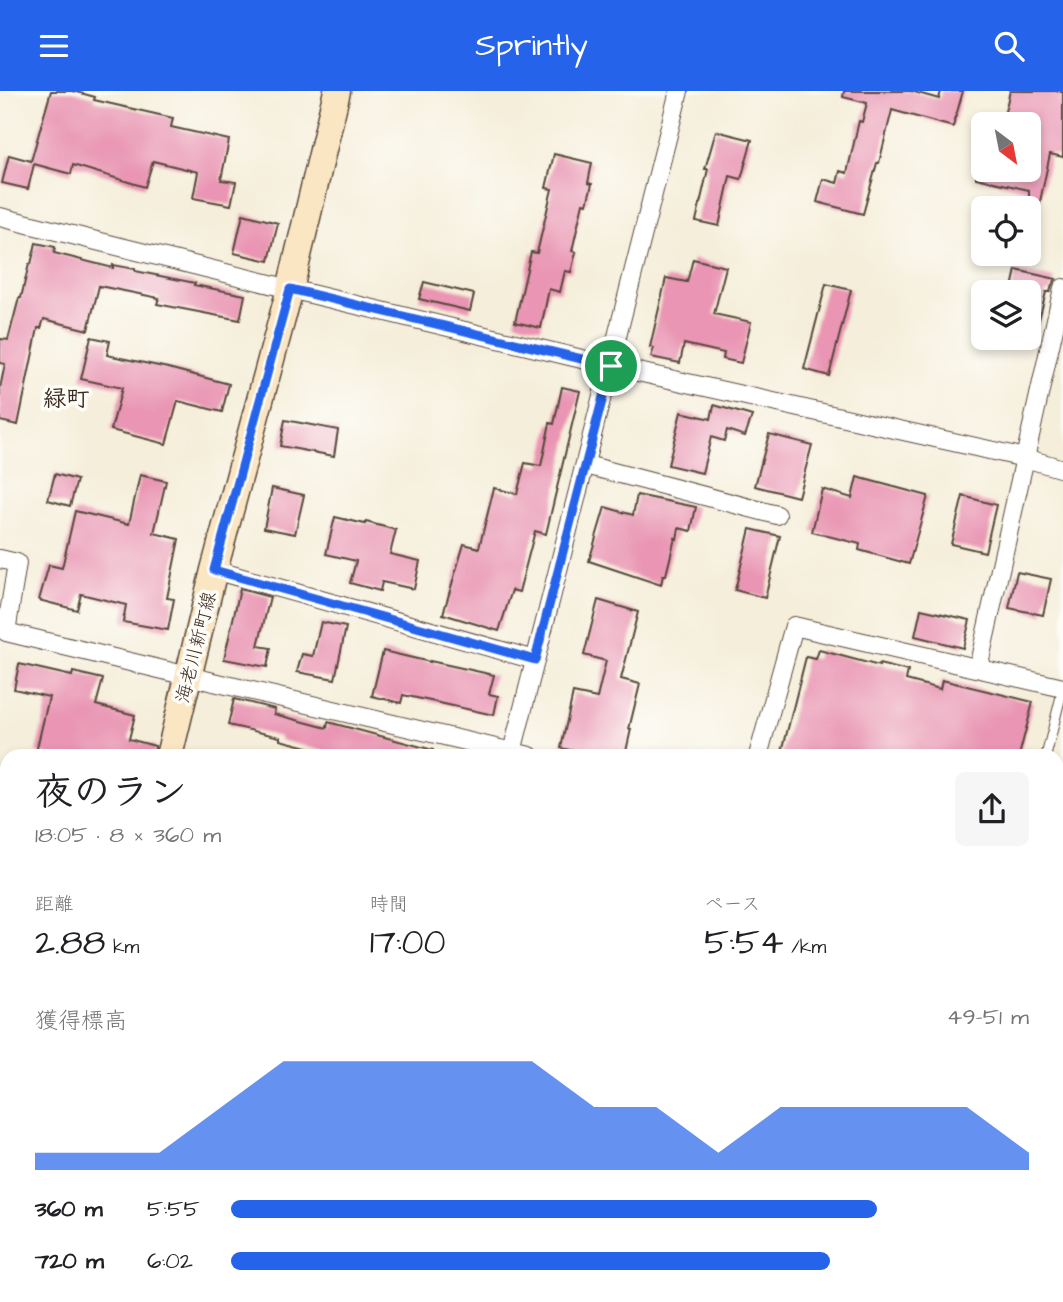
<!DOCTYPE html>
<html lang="ja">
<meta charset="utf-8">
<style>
:root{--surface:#fff;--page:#f6f6f6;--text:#202124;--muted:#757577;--accent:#2563eb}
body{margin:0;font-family:"Architects Daughter","Klee One",sans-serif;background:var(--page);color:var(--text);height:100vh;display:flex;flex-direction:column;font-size:26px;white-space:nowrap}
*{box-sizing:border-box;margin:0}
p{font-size:23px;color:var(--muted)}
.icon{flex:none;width:38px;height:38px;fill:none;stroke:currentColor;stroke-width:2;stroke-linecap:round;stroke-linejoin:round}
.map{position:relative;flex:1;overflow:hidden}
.sheet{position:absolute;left:0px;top:658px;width:1064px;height:553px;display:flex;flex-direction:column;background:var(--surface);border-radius:21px 21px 0 0;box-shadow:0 4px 10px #0003}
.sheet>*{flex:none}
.needle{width:46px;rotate:148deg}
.fabs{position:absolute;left:971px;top:21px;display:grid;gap:14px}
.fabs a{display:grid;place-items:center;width:70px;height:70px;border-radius:10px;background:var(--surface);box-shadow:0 4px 10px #0003;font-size:35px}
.pin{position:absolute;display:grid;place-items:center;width:60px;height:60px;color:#fff;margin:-30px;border:4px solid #fff;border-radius:50%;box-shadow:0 2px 7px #0007}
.round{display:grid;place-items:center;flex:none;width:74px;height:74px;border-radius:10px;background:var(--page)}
.summary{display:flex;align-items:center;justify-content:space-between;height:119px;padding:0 35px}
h1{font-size:38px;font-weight:600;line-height:52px}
.metrics{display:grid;grid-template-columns:repeat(3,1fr);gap:10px;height:119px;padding:7px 35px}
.metrics div{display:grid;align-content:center}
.metrics b{font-size:35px;font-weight:600}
.metrics small{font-size:19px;font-weight:400}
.metrics p{font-size:19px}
.chart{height:196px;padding:14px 35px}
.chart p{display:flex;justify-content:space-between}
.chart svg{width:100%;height:126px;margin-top:7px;fill:var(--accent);opacity:.7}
ul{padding:0 35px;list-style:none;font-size:23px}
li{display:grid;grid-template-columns:112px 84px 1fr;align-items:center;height:52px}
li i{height:18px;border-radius:9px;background:var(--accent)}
header{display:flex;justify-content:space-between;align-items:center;height:91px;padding:0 35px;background:var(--accent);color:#fff;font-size:32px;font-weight:600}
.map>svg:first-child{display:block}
.building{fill:#e995b3}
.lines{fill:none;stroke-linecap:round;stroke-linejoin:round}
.lane-casing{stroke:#57473a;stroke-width:11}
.street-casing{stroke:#57473a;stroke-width:20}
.secondary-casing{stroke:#57473a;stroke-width:29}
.lane{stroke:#fff;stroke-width:9}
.street{stroke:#fff;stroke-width:18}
.secondary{stroke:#fbe6c4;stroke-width:26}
.route-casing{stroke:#fff;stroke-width:14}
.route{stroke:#2563eb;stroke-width:9}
.labels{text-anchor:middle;stroke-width:7;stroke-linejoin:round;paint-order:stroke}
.street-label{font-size:19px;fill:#3b2a1e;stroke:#fdfcf7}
.quarter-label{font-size:23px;font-weight:bold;fill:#3b2a1e;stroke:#fdfcf7}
</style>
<header><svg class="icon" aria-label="menu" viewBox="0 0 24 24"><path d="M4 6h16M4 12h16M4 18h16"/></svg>Sprintly<svg class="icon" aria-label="search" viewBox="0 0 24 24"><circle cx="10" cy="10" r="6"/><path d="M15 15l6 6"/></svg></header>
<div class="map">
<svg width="1063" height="1211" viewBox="0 0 1063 1211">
<rect width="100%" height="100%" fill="#fdfcf7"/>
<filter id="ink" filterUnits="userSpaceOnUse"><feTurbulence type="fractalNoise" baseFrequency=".0143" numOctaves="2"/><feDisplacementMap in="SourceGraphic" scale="14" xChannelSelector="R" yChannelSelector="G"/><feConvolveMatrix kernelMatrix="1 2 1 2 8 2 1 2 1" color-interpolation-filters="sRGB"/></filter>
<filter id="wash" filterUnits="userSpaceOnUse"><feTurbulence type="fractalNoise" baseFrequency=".00686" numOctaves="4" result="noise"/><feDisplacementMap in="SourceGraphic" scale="28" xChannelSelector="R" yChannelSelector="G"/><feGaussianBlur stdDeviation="1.57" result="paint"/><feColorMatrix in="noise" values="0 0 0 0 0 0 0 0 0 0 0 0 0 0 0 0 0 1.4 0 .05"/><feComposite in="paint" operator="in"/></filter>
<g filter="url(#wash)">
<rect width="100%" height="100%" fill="#f5eeda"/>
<g id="blocks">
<path class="building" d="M51,0H73L95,6L94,9L173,27L171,36L229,49L221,89L236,91L231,114L193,107L198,81L153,70L145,96L73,74L71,83L34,73L28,98L2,92L9,64L31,70Z
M844,0H911L939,8L941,0H963L953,36L892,19L879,72H877L863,123L817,111L823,88L837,92L840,80L847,82L859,30L862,31L867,12L843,6Z
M1010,0H1063V66L1050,63L1037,125L1029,124V99L976,87V79H1029V33H1002Z
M716,40L752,49L741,88L730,85L719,135L696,130L708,78H705Z
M554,63L592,72L588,92L592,93L587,113L583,112L572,160L576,161L571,181L565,180L560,201L549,198L541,237L515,231L531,161L537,162L552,98L546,97Z
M243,123L278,132L269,170L234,162Z
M36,152L55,156L54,162L113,177V174L135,178V180L195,192L194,194L245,204L240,229L157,213L159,207L99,195L88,239L44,228L41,237H38L18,334L0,330V297L5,273L0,272V248L8,249L19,207H21L29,173H31Z
M693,168L726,176L714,223L751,231L741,272L723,268L724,262L684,253L680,272L651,266L654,257L650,256L666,187L687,191Z
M1016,179L1056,188L1052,194L1050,201H1046L1036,241L1029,240V201H1011Z
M424,191L474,203L470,220L419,208Z
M826,193L851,199L829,285L804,278Z
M91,246L110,250L107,264L168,277L229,293L222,321L178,310L166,353L111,339L122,297L81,288Z
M562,296L580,300L546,443L535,440L519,501L512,499L499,540L443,523L464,453L479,457L494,397L517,403L525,372L541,375L550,332L554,333Z
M714,314L752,325L745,345L727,339L724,350L711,346L702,382L668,374L681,321L711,328Z
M285,329L338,339L334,365L280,355Z
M769,343L812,354L798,406L755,395Z
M55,383L77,389L70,415L48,409Z
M140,384L166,390L154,442L179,448L167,507L174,508L168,539L123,531L126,514L81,503L77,519L39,509L49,474L62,477L75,420L129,433Z
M857,386L928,405L909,473L859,459L860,453L812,441L822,398L852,407Z
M272,397L304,404L295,443L264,437Z
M637,404L696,416L691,440L679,437L677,448L675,447L666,484H663L661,494L589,470L605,416L633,424Z
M963,405L996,414L985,461L951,453Z
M335,426L365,433L366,431L396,439L390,463L420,470L414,498L382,491L380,500L350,492L356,470L326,463Z
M750,438L780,445L765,507L735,499Z
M1017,481L1051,488L1043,524L1009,517Z
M240,498L270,506L258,555L271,557L267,576L224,568Z
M598,509L638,521L621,588L640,593L629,638H631L625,665H596L561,657L573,602L597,607L606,570L584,564Z
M921,518L970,529L963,557L915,545Z
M321,531L346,536L335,588L297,581L302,563L313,565Z
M819,559L879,575V573L908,580L906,589L940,598L942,589L1033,611L1019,665H781L806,566L816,568Z
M383,560L430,571V570L494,584L489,603L498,605L494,624L403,604L401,612L372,605Z
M19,573L72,585L73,581L103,588L96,614L135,624L129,648L155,655L154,665H52L36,661L49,606L14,598Z
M234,608L275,618L274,623L327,637L328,631L433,659L432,665H342L280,649V646L228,634Z"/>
</g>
</g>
<g filter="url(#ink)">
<use href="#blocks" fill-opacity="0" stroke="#57473a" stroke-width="2"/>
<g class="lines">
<g class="lane-casing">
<path id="lane" d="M1046,665L1063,597"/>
</g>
<g class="street-casing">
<path id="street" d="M0,126L290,198L611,275L1025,367L1063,378
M586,374L777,424
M0,468L17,472L6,541L188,585L530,665
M214,479L535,569
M978,577L1063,197
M511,665L679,0
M758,665L794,535L1063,597
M0,1124L7,1115
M1057,1155L1063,1149
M436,1204L465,1211
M979,1204L1002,1210"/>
</g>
<g class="secondary-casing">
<path id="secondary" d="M169,665L214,479L290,198L337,0
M0,979L7,981
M381,1211L382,1204"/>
</g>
<use href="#lane" class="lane"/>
<use href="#street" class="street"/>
<use href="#secondary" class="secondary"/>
</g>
</g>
<g class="lines" filter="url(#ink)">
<g class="route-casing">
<path id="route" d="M290,198L611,275L535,569L214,479Z"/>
</g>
<use href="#route" class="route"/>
</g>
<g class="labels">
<g class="street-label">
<text transform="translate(195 556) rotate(-76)" y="7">海老川新町線</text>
</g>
<g class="quarter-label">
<text x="66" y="315">緑町</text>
</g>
</g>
</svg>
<div class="fabs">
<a><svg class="needle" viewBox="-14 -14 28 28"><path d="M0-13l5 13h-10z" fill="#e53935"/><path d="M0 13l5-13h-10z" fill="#757577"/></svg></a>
<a><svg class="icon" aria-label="locate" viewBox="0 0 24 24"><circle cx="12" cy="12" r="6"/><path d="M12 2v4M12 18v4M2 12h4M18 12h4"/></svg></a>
<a><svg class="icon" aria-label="layers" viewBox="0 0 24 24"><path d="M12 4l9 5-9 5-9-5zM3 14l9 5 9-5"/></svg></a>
</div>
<div class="pin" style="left:611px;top:275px;background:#1e9e55"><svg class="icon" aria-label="arrive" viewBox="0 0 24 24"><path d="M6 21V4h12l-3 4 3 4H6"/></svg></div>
<section class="sheet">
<div class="summary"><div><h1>夜のラン</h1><p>18:05 · 8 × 360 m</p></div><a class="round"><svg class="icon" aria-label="share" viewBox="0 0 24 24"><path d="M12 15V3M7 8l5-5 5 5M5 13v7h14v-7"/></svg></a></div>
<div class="metrics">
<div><p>距離</p><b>2.88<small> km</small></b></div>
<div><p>時間</p><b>17:00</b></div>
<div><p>ペース</p><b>5:54<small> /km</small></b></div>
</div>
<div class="chart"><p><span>獲得標高</span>49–51 m</p>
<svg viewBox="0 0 160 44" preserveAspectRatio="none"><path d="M0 44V38L10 38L20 38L30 22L40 6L50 6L60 6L70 6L80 6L90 22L100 22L110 38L120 22L130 22L140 22L150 22L160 38V44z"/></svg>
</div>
<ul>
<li><b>360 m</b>5:55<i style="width:81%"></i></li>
<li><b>720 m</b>6:02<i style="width:75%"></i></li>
</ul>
</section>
</div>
